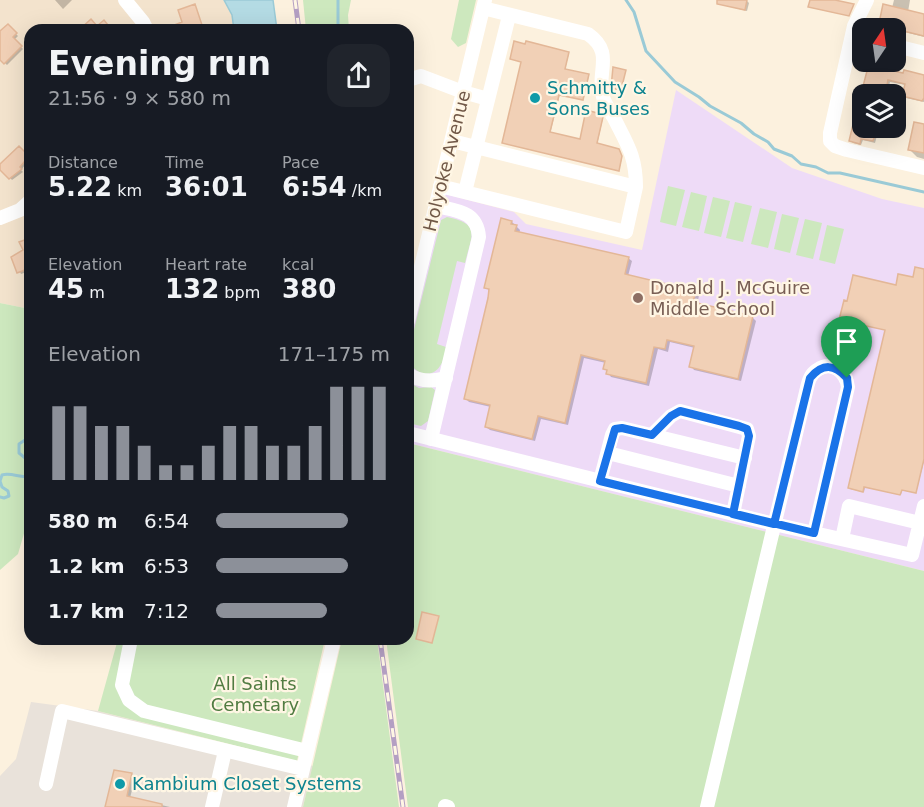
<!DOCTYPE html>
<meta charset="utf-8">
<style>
:root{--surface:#171b24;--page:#20242c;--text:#f1f3f6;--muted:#9ea1a6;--accent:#8c9099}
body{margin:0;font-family:"DejaVu Sans",sans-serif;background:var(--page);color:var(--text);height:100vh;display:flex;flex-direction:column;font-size:22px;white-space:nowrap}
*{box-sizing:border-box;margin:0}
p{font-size:20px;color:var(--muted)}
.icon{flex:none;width:33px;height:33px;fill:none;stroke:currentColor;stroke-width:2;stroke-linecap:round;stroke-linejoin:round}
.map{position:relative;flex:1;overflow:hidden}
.side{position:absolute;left:24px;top:24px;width:390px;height:621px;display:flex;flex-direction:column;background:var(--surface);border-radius:18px;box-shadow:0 6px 24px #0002}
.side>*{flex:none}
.needle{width:39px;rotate:13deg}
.fabs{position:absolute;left:852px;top:18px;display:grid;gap:12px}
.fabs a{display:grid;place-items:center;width:54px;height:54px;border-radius:12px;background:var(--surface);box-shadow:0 6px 24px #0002;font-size:30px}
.pin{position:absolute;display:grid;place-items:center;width:51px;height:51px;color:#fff;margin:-62px -26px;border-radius:50% 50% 50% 0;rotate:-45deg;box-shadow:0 0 6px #0007}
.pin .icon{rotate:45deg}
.round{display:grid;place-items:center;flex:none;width:63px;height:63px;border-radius:18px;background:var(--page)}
.headline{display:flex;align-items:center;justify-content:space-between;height:102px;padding:0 24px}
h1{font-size:33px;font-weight:600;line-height:45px}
.metrics{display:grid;grid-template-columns:repeat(3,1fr);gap:9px;height:102px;padding:6px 24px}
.metrics div{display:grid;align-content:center}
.metrics b{font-size:26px;font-weight:600}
.metrics small{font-size:16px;font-weight:400}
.metrics p{font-size:16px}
.chart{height:168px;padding:12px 24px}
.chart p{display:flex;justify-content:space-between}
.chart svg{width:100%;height:108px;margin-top:6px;stroke:var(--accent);stroke-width:6}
ul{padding:0 24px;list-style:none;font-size:20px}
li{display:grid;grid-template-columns:96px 72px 1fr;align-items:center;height:45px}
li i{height:15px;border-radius:8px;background:var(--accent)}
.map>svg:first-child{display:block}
.residential{fill:#f3e3cd}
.industrial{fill:#e9e2da}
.education{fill:#eedbf7}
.green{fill:#cde8be}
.water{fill:#b4dbe4;stroke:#9acad6;stroke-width:1.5}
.shadow{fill:#0003}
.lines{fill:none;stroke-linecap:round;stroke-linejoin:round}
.stream{stroke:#9acad6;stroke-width:3}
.building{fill:#f1d0b6;stroke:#e3b797;stroke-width:1.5}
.minor{stroke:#fff;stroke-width:14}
.rail-casing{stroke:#b49fc3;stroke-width:5}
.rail{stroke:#fff6e4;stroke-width:3;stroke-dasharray:9;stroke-linecap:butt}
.route-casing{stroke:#fff;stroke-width:12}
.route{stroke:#1a73e8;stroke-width:8}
.culture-dot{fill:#0f9aa8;stroke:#fff6e4;stroke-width:2}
.education-dot{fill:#8d6e63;stroke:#fff6e4;stroke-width:2}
.labels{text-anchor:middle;stroke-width:4.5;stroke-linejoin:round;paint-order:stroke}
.culture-label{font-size:18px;fill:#0d838f;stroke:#fff6e4;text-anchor:start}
.street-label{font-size:18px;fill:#715847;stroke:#fff6e4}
.education-label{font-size:18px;fill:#785e54;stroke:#fff6e4;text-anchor:start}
.park-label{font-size:18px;fill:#517c42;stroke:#fff6e4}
</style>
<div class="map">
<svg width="924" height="807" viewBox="0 0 924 807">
<rect width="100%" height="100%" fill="#fcf1de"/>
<path class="residential" d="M0,0H224L232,15L234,30H30V309L0,303Z"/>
<path class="industrial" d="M31,702L98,711L313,766L303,807H0V776L16,759Z"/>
<path class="education" d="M676,90L792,168L882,199L924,208V571L408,443V350L445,194L514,212L526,224L642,250Z"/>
<path class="green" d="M303,0H351L348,15L349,30H306Z
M459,0H476L466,43L458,47L451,39Z
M668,186L685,190L676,226L660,222Z
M691,192L707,196L699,231L682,227Z
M713,197L730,201L721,237L704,233Z
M735,202L752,206L743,242L726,238Z
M760,208L777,212L768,248L751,244Z
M782,214L799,218L790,253L774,249Z
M447,217C481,224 472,234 465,263L457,261L437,344L446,347C445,353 444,361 440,366C430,382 408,371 408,354L441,220Z
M805,219L822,223L813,259L796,255Z
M827,225L844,229L835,264L819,260Z
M0,303L30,309V513L18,554L0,570Z
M408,382L419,388L431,387L435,390L428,421L421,426L408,423Z
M408,443L924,571V807H408L386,639H408Z
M118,639H325L297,761L98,711Z
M342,639H377L399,807H303Z"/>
<path class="water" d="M224,0H273L277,30H234L232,15Z"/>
<path class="shadow" d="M55,0H72L63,9Z
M735,0L747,1L749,3L747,11L735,8L733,6Z
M894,0H910L908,12L924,15V37L905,32L904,37L896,35V28H879L884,6L892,8Z
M8,26L18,36L14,40L23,49L7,65L0,58V33Z
M569,53L565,70L589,76L583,100L560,94L550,134L581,141L603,118L597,145L620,151L622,158L619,171L503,143Z
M881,66L883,70L905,75L924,76V102L906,98L904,96L906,85L890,82L888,91L885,90L884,94H862V128H879L875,143L863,140L861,145L853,143L851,141L868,72L864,70Z
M924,126V159L917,157L909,149Z
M19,148L30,159L21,170L23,172L12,180L0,166Z
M512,222L520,230L519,234L628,258L632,261L628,276L695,292L699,296L697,304L752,317L756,321L741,381L694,370L691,366L695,348L670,342L668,352L658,349L649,386L611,377L605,368L606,363L584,358L568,425L541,419L535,441L490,430L486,427L491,407L469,402L465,398L490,292L486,287Z
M30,240V271L21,274L13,257L25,251Z
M924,271V461L916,493L902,490L901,495L865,487L864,492L850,489L887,330L842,320L897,287L914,279Z
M131,774L135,778L130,798L170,807H107Z"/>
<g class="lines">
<path class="stream" d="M626,0L634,12L646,51L675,82L699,97L710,106L741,123L754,134L768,142L774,149L792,156L801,164L816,167L828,173H840L924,192
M338,30V0
M30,420L27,427L30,429
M30,443L25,440L19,444V453L30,462
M0,497L4,498L9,496L8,491L2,487L0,481L2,475C12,472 21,479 30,476"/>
</g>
<path class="building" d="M717,0H747L745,10L717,4Z
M810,0H835L854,4L849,16L808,7Z
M195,4L203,28L198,30H162L182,22L178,10Z
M883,4L924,14V36L903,31L902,36L896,34V28H878Z
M91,19L97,26L104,20L112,30H79Z
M8,24L17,33L13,37L22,46L4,64L0,60V31Z
M514,41L525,44L526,41L569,52L565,69L589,74L583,100L559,95L550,132L580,139L586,110L601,114L603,117L597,143L619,149L622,156L619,171L502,143L521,62L510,59Z
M865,62L882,64L881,68L903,73L904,70L924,75V98L922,101L902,96L905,84L888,80L886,90L883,89L882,94H861L867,71L863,70Z
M613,67L626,70L621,90L611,88Z
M859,100H862V128H877L873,141L861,139L860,144L849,141Z
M914,122L924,124V153L908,150Z
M19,146L29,156L20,167L22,169L9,179L0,170V164Z
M501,218L512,221L511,224L517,225L515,231L629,257L625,274L696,291L693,302L753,316L738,379L689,367L694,346L667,340L665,349L654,347L646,383L606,374L607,370L603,369L605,361L581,355L565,423L538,416L532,439L485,427L490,405L464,399L488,298L489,289L484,288Z
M30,238V268L17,273L11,257L23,250L19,242Z
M915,267L924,269V459L916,493L902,490L900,495L864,487L863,492L848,488L885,330L839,320L844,300L847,301L853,275L896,285L898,274L913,277Z
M422,612L439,616L432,643L416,639Z
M114,770L132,773L127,796L162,804V807H105Z"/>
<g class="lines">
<path class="minor" d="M125,0L143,22L147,30
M867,0L854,26L830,133V141L835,146L847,150L924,168
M483,8L588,34C615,53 596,71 603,97C605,104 610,111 614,118C627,144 636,156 636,187
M896,46L924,53
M408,80L421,76L463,92L488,99
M440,186L626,232L636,187L452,141
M465,192L509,16
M0,218L20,210L30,201
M408,321L485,0
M408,374C420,382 432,382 446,378
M408,433L774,524L912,555L924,506
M652,435L671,416L680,411L747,429L749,436L733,514
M431,439L479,237C477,211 457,211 436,206
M608,453L739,486
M600,481L612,435L615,429L622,428L745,458
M842,539L849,506L920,523
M131,639L122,685L129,700L144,711L307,751
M46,784L62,711L303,769
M445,806L448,807
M212,807L225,751
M294,807L334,639
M707,807L806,392C808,384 809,375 817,370C832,360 846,372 848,387L814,533"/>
<g class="rail-casing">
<path id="rail" d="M295,0L299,30
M380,639L403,807"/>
</g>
<use href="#rail" class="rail"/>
</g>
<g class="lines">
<g class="route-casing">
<path id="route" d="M847,378C834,364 823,363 810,378L774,524L733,514L749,436L747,429L739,426L680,411L671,416L652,435L622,428L615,429L600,481L814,533L848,387L847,378"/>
</g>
<use href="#route" class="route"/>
</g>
<g class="culture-dot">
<circle cx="535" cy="98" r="6"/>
<circle cx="120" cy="784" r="6"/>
</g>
<circle class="education-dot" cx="638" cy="298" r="6"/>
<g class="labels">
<g class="culture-label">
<text x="547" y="94">Schmitty &amp;<tspan x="547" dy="21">Sons Buses</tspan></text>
<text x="132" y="790">Kambium Closet Systems</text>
</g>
<g class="street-label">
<text transform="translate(447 161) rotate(-76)" y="6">Holyoke Avenue</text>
</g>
<g class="education-label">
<text x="650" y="294">Donald J. McGuire<tspan x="650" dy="21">Middle School</tspan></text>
</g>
<g class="park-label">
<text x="255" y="690">All Saints<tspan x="255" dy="21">Cemetary</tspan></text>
</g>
</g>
</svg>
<div class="fabs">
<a><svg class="needle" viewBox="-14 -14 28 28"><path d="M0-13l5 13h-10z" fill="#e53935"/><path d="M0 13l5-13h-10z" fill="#9ea1a6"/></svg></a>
<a><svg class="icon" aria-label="layers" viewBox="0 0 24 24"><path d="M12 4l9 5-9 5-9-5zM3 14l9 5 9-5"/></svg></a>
</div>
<div class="pin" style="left:847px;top:378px;background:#1e9e55"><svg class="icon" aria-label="arrive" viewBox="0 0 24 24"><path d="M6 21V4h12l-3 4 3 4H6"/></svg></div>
<section class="side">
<div class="headline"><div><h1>Evening run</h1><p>21:56 · 9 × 580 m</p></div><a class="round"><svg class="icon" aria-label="share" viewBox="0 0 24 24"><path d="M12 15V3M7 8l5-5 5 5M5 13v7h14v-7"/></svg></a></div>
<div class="metrics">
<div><p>Distance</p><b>5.22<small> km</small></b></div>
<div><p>Time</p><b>36:01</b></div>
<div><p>Pace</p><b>6:54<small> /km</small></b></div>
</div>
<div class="metrics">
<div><p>Elevation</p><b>45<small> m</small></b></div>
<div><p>Heart rate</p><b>132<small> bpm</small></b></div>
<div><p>kcal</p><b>380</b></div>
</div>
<div class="chart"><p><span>Elevation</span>171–175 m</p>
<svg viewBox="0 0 160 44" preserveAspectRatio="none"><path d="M5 44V14M15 44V14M25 44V22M35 44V22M45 44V30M55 44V38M65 44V38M75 44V30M85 44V22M95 44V22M105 44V30M115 44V30M125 44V22M135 44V6M145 44V6M155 44V6"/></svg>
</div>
<ul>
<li><b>580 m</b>6:54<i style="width:76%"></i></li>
<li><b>1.2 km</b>6:53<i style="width:76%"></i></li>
<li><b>1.7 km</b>7:12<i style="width:64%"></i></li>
</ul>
</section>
</div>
